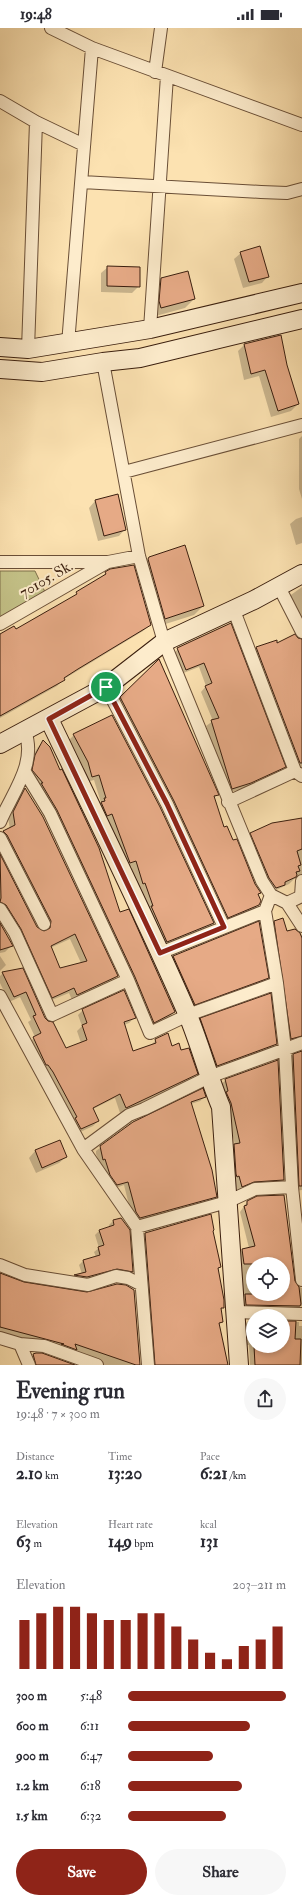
<!DOCTYPE html>
<meta charset="utf-8">
<style>
:root{--surface:#fff;--page:#f7f7f7;--text:#2b2b33;--muted:#7c7c81;--accent:#8f2418}
body{margin:0;font-family:"IM FELL Double Pica",serif;background:var(--page);color:var(--text);height:100vh;display:flex;flex-direction:column;font-size:15px;white-space:nowrap}
*{box-sizing:border-box;margin:0}
p{font-size:13px;color:var(--muted)}
.icon{flex:none;width:22px;height:22px;fill:none;stroke:currentColor;stroke-width:2;stroke-linecap:round;stroke-linejoin:round}
.map{position:relative;height:1337px;overflow:hidden}
.sheet{display:flex;flex-direction:column;background:var(--surface);flex:1}
.sheet>*{flex:none}
.fabs{position:absolute;left:246px;top:1229px;display:grid;gap:8px}
.fabs a{display:grid;place-items:center;width:44px;height:44px;border-radius:50%;background:var(--surface);box-shadow:0 2px 6px #0003;font-size:20px}
.pin{position:absolute;display:grid;place-items:center;width:34px;height:34px;color:#fff;margin:-17px;border:2px solid #fff;border-radius:50%;box-shadow:0 1px 4px #0007}
.round{display:grid;place-items:center;flex:none;width:42px;height:42px;border-radius:21px;background:var(--page)}
.overview{display:flex;align-items:center;justify-content:space-between;height:68px;padding:0 16px}
h1{font-size:22px;font-weight:700;line-height:30px}
.figures{display:grid;grid-template-columns:repeat(3,1fr);gap:6px;height:68px;padding:4px 16px}
.figures div{display:grid;align-content:center}
.figures b{font-size:17px;font-weight:700}
.figures small{font-size:11px;font-weight:400}
.figures p{font-size:11px}
.chart{height:112px;padding:8px 16px}
.chart p{display:flex;justify-content:space-between}
.chart svg{width:100%;height:72px;margin-top:4px;stroke:var(--accent);stroke-width:6}
.primary-button{display:flex;gap:8px;margin-top:auto;padding:8px 16px}
.primary-button a{flex:1;height:46px;border-radius:24px;background:var(--accent);color:#fff;font-size:16px;font-weight:700;line-height:46px;text-align:center}
.primary-button a+a{background:var(--page);color:var(--text)}
ul{padding:0 16px;list-style:none;font-size:13px}
li{display:grid;grid-template-columns:64px 48px 1fr;align-items:center;height:30px}
li i{height:10px;border-radius:5px;background:var(--accent)}
.status{display:flex;justify-content:space-between;align-items:center;height:28px;padding:0 20px;background:var(--surface);direction:ltr}
.status svg{height:11px;fill:currentColor}
.map>svg:first-child{display:block}
.green{fill:#c4c288;stroke:#7f704b}
.shadow{fill:#0003;fill-rule:evenodd}
.building{fill:#e6aa86;stroke:#3a1e0e;fill-rule:evenodd}
.lines{fill:none;stroke-linecap:round;stroke-linejoin:round}
.street-casing{stroke:#6a4f37;stroke-width:14}
.secondary-casing{stroke:#3a1e0e;stroke-width:20}
.street{stroke:#fdeccc;stroke-width:12}
.secondary{stroke:#fdeccc;stroke-width:18}
.route-casing{stroke:#fff;stroke-width:8}
.route{stroke:#8f2418;stroke-width:5}
.labels{text-anchor:middle;stroke-width:4;stroke-linejoin:round;paint-order:stroke}
.street-label{font-size:15px;fill:#3a1e0e;stroke:#fdeccc}
</style>
<div class="status"><b>19:48</b><svg viewBox="0 0 49 12"><path d="M0 12V9h3v3zM5 12V6h3v6zM10 12V3h3v9zM15 12V0h3v12zM26 1h20v11H26zM47 4h2v5h-2z"/></svg></div>
<div class="map">
<svg width="302" height="1337" viewBox="0 0 302 1337">
<rect width="100%" height="100%" fill="#fce2b1"/>
<filter id="stains"><feTurbulence type="fractalNoise" baseFrequency=".005" numOctaves="4"/><feColorMatrix values="0 0 0 0 .2 0 0 0 0 .09 0 0 0 0 .02 0 0 0 .5 -.17"/></filter>
<radialGradient id="worn" r=".72"><stop offset=".6" stop-color="#630" stop-opacity="0"/><stop offset="1" stop-color="#630" stop-opacity=".3"/></radialGradient>
<path class="green" d="M0,543H35L46,566L0,593Z"/>
<path class="shadow" d="M241,225L268,248L262,255L243,260L234,231Z
M108,239L139,258L132,265L101,264V245Z
M161,250L194,271L185,280L152,289V260Z
M280,308L286,337L298,376L291,383L271,389L259,348L244,352L238,323L244,317Z
M302,408V471L299,461V411Z
M117,467L125,501L119,508L98,513L89,480L95,473Z
M302,489V515L296,517L290,496L296,491Z
M150,529L203,578L194,587L156,599L140,539Z
M106,545L150,597L143,603L64,651L57,658L0,690V607L15,602L72,570L99,551Z
M302,559V596L288,569Z
M230,596L284,739L279,744L245,760L227,765L206,698L213,693L201,664L206,658L199,639L181,646L173,626L178,621Z
M302,612V748L251,625L256,620Z
M158,633L217,767L214,770L223,801L260,865L257,868L258,877L251,884L221,896L113,677Z
M74,707L213,895L208,900L162,919L138,860L131,838L125,840L96,780L101,775L94,752L87,754L83,739L69,712Z
M43,714L120,885L174,984L169,989L149,999L28,747L30,733L38,719Z
M25,761L117,948L112,953L72,972L69,965L47,974L0,880V829L37,900L43,905L46,903V898L0,808L10,801L8,790L20,766ZM70,911L81,935L60,941L50,920Z
M302,791V853L297,850L294,851L289,856L270,865L246,811L251,806L272,796L291,792V794Z
M275,894L286,904L295,902L302,907V1016L286,1015L270,899Z
M0,897L11,918L5,924L0,925Z
M0,928L6,937L0,943Z
M174,929L268,950L264,954L191,980L170,932Z
M22,941L44,991L65,1022L81,1015L77,1003L82,998L78,987L83,982L134,990L129,995L124,997L133,1024L151,1017L156,1012L180,1024L197,1046L191,1051L120,1085L115,1070L93,1081L98,1093L93,1098L76,1106L29,1015L35,1009L28,994L31,992L20,969L9,974L0,955V948L3,945Z
M201,991L276,1016L271,1020L213,1042L197,996Z
M302,1024V1162L295,1163L288,1032L293,1027Z
M226,1052L283,1152L278,1157L237,1163L229,1123L235,1117L220,1057Z
M205,1069L200,1073L191,1076L216,1169L211,1173L136,1194L132,1189L124,1157L113,1161L106,1151L96,1126V1123L133,1094Z
M59,1113L66,1129L59,1135L36,1145L29,1130L35,1123Z
M247,1174L295,1257L302,1260V1278L298,1279L293,1283L241,1282L237,1228L242,1222L249,1220L240,1184ZM253,1236H283V1266H253Z
M121,1191L132,1244L128,1248L83,1253L72,1251L82,1246L79,1237L83,1233L96,1229L94,1224L99,1220L95,1207L99,1203L109,1200V1197L113,1193Z
M212,1203L220,1239L218,1241L223,1279L220,1283L222,1294L218,1297L228,1337H150L140,1211L145,1205Z
M0,1246L139,1337H96L0,1305Z
M248,1293H253V1318H283V1294H299V1298H302V1337H250L249,1317H246L243,1298Z
M36,1326L72,1337H30L28,1332Z"/>
<path class="building" d="M260,218L269,249L249,254L240,224Z
M107,238L140,239V259L107,258Z
M188,243L195,271L161,280L159,273L161,250Z
M281,307L287,337L299,376L278,383L265,342L251,346L244,316Z
M118,466L126,502L104,508L95,472Z
M185,517L204,578L165,591L148,531L149,529Z
M134,537L151,597L78,641L64,650L65,652L0,688V606L14,598L16,601L77,566L76,564L106,546L105,544L110,541Z
M231,595L286,739L251,755L232,761L211,692L219,690L205,658L212,655L204,635L186,642L177,620Z
M295,606L298,610L302,611V735H300L256,619L277,612V615Z
M159,631L219,767L214,768L224,799L227,798L233,812L237,811L255,856L261,865L258,866L261,873L259,877L228,890L174,773L120,669Z
M112,687L160,779L214,895L167,914L151,878H153L145,855L143,856L136,833L130,835L112,786L107,788L101,774L105,773L104,770H106L99,747L92,749L88,734L73,706Z
M43,712L50,719L60,742L62,741L99,820L120,884L129,881L175,984L154,995L135,949L57,782L41,755H43L32,742L35,727Z
M25,760L43,789L118,948L77,967L74,960L52,970L21,901L6,877L0,874L1,870L0,826L37,899L44,903L50,900L51,893L7,807L3,803L15,797L13,784ZM75,906L87,933L60,940L51,918Z
M302,790V821L297,823L301,837L298,838L300,843L296,844L297,847L296,849L285,854V857L276,860L269,850L250,805L272,795Z
M283,890L287,903L295,901L300,905L302,910V1008L291,1011L274,893Z
M259,893L269,950L195,977L173,928Z
M0,895L13,918L0,922Z
M23,940L45,990L48,993L53,994L66,1020L87,1012L82,997L87,995L82,981L124,962L136,990L124,994L133,1023L156,1015L155,1011L168,1005L172,1018L179,1015L181,1022L189,1020L198,1046L126,1080L120,1066L93,1080L99,1093L81,1101L75,1090L77,1089L53,1044L48,1037H46L33,1009L41,1005L33,988L36,987L26,964L14,969L2,944Z
M271,965L277,1016L217,1038L200,990Z
M302,1023V1158H299L293,1026Z
M278,1032L284,1152L254,1154L242,1159L239,1148L237,1149L236,1146L234,1116L240,1115L231,1075L226,1064L228,1063L225,1051Z
M203,1060L206,1069L191,1074L212,1142L217,1169L140,1190L136,1184L128,1154L117,1157L110,1147L105,1131L103,1132L100,1118L133,1094Z
M60,1112L67,1129L42,1140L35,1122Z
M284,1167L295,1253L299,1259L301,1276L300,1278L246,1277L245,1266H283V1236H244L242,1221L255,1218L244,1178L247,1177V1173L257,1168Z
M211,1186L214,1202L213,1203L221,1239L218,1240L224,1272V1280H221L223,1294L219,1295L228,1337H155L145,1205Z
M121,1190L130,1202L133,1244L117,1241L87,1249L74,1247L86,1244L83,1232L100,1227L98,1219L104,1217L99,1202L114,1197L113,1192Z
M0,1245L24,1254L87,1264L117,1256L126,1257L134,1262L140,1337H136L75,1316L77,1322L61,1316H64L0,1299Z
M283,1293H296L295,1311H301L300,1337H255L254,1318H283Z
M36,1325H42L75,1337H36L33,1326Z"/>
<g class="lines">
<g class="street-casing">
<path id="street" d="M51,0L92,20L68,316
M92,20L302,97
M155,44L161,0
M0,73L36,94L84,117
M82,154L261,164L287,165L302,161
M150,301L167,48
M28,321L36,94
M103,334L139,528L164,614L262,853L271,867L287,875L302,898
M124,444L302,397
M0,534H108L139,528
M279,559L302,604
M233,580L295,743
M0,596L106,535
M106,659L167,776L224,899
M25,744L50,785L128,952L150,1005L188,987L277,955
M228,774L295,743L302,748
M0,794C12,765 37,736 25,703
M0,810L44,896
M271,867L265,883L277,955L285,1021L292,1159L302,1252
M301,868L302,853
M287,875L302,868
M0,881L15,905L52,987L128,952
M160,925L265,883
M0,968L83,1121L137,1199L148,1337
M83,1121L129,1087L144,1081L209,1049L302,1015
M137,1199L227,1174L255,1161L292,1159
M0,1237L25,1247L88,1257L116,1248L128,1250L140,1256
M235,1284L302,1286
M0,1310L20,1316L44,1318L97,1337
M20,1316L29,1337"/>
</g>
<g class="secondary-casing">
<path id="secondary" d="M0,319L28,321L150,301L302,265
M0,341L42,344L103,334L140,330L302,291
M49,691C96,789 144,886 187,985C200,1016 208,1048 221,1079L239,1337
M0,716L106,659L164,614L254,572L302,546"/>
</g>
<use href="#street" class="street"/>
<use href="#secondary" class="secondary"/>
</g>
<g class="lines">
<g class="route-casing">
<path id="route" d="M106,659L167,776L224,899L160,925L49,691Z"/>
</g>
<use href="#route" class="route"/>
</g>
<g class="labels">
<g class="street-label">
<text transform="translate(46 551) rotate(-30)" y="5">70105. Sk.</text>
</g>
</g>
<rect width="100%" height="100%" filter="url(#stains)"/>
<rect width="100%" height="100%" fill="url(#worn)"/>
</svg>
<div class="fabs">
<a><svg class="icon" aria-label="locate" viewBox="0 0 24 24"><circle cx="12" cy="12" r="6"/><path d="M12 2v4M12 18v4M2 12h4M18 12h4"/></svg></a>
<a><svg class="icon" aria-label="layers" viewBox="0 0 24 24"><path d="M12 4l9 5-9 5-9-5zM3 14l9 5 9-5"/></svg></a>
</div>
<div class="pin" style="left:106px;top:659px;background:#1e9e55"><svg class="icon" aria-label="arrive" viewBox="0 0 24 24"><path d="M6 21V4h12l-3 4 3 4H6"/></svg></div>
</div>
<section class="sheet">
<div class="overview"><div><h1>Evening run</h1><p>19:48 · 7 × 300 m</p></div><a class="round"><svg class="icon" aria-label="share" viewBox="0 0 24 24"><path d="M12 15V3M7 8l5-5 5 5M5 13v7h14v-7"/></svg></a></div>
<div class="figures">
<div><p>Distance</p><b>2.10<small> km</small></b></div>
<div><p>Time</p><b>13:20</b></div>
<div><p>Pace</p><b>6:21<small> /km</small></b></div>
</div>
<div class="figures">
<div><p>Elevation</p><b>63<small> m</small></b></div>
<div><p>Heart rate</p><b>149<small> bpm</small></b></div>
<div><p>kcal</p><b>131</b></div>
</div>
<div class="chart"><p><span>Elevation</span>203–211 m</p>
<svg viewBox="0 0 160 44" preserveAspectRatio="none"><path d="M5 44V14M15 44V10M25 44V6M35 44V6M45 44V10M55 44V14M65 44V14M75 44V10M85 44V10M95 44V18M105 44V26M115 44V34M125 44V38M135 44V30M145 44V26M155 44V18"/></svg>
</div>
<ul>
<li><b>300 m</b>5:48<i style="width:100%"></i></li>
<li><b>600 m</b>6:11<i style="width:77%"></i></li>
<li><b>900 m</b>6:47<i style="width:54%"></i></li>
<li><b>1.2 km</b>6:18<i style="width:72%"></i></li>
<li><b>1.5 km</b>6:32<i style="width:62%"></i></li>
</ul>
<div class="primary-button"><a>Save</a><a>Share</a></div>
</section>
